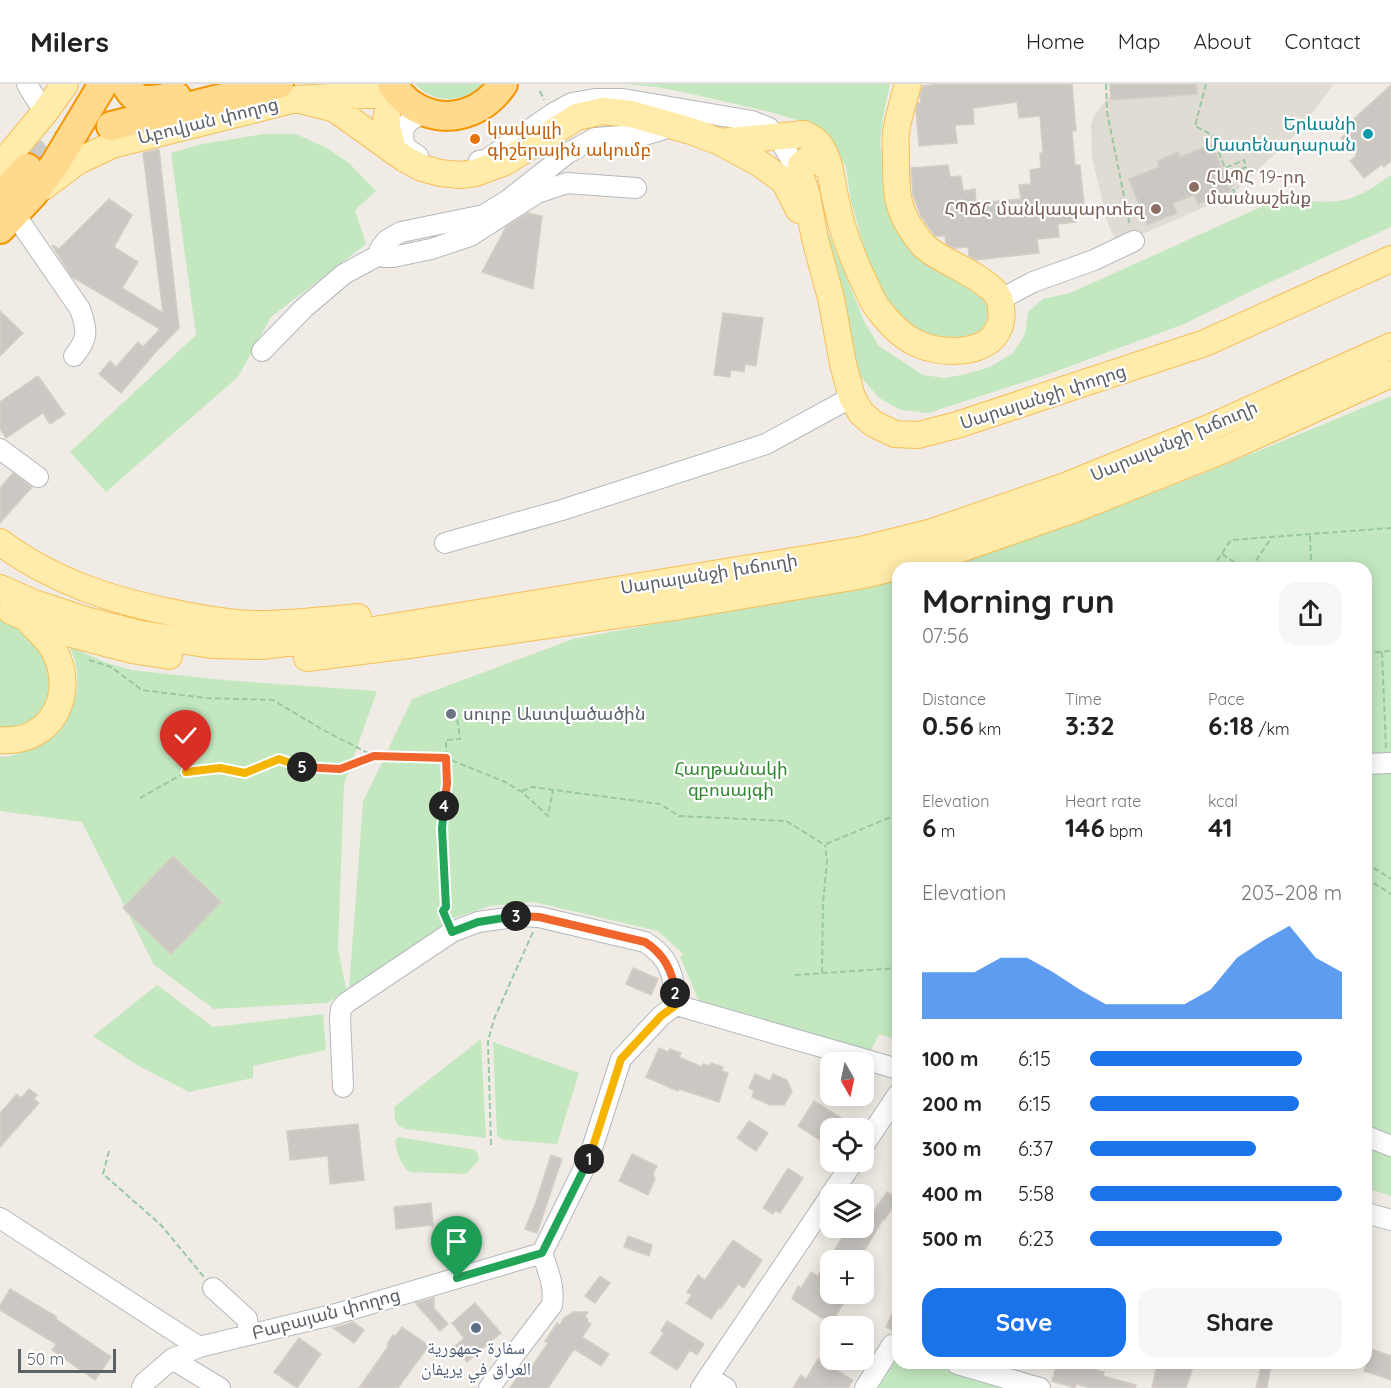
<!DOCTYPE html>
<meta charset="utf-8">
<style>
:root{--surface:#fff;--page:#f6f6f6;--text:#222;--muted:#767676;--line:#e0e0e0;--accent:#1a73e8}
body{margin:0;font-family:Quicksand,"Noto Naskh Arabic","Noto Sans Armenian",sans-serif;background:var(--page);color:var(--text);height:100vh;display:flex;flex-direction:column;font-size:22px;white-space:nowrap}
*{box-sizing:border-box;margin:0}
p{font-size:20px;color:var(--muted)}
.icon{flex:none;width:33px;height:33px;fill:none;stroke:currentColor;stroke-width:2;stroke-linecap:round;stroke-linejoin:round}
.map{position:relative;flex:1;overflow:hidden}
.drawer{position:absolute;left:892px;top:478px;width:480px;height:807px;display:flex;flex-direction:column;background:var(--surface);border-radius:18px;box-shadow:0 3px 15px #0003}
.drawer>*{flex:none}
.needle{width:39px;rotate:171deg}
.tools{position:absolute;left:820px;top:968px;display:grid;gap:12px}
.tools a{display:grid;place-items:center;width:54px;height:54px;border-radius:12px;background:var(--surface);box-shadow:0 3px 15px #0003;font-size:30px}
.scale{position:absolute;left:18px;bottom:15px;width:98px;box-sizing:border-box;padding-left:6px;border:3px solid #5c6166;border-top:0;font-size:16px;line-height:21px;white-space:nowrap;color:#5c6166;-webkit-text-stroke:4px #fff;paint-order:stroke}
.pin{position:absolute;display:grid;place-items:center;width:51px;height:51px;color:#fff;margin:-62px -26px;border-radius:50% 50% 50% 0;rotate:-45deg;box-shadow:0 0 6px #0007}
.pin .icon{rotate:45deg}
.km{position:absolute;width:30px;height:30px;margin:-15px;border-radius:50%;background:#222;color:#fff;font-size:16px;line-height:30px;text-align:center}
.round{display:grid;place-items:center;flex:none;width:63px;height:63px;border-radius:18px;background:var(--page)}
.summary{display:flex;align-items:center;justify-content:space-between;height:102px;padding:0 30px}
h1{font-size:33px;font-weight:700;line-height:45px}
.metrics{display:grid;grid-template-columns:repeat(3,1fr);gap:9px;height:102px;padding:6px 30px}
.metrics div{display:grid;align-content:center}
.metrics b{font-size:26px;font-weight:700}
.metrics small{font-size:16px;font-weight:400}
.metrics p{font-size:16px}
.chart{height:168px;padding:12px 30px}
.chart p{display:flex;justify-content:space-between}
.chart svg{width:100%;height:108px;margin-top:6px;fill:var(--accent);opacity:.7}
.cta{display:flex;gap:12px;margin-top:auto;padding:12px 30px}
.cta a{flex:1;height:69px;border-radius:18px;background:var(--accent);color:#fff;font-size:24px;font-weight:700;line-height:69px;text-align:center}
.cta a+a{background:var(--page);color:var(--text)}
ul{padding:0 30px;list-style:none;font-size:20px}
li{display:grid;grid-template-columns:96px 72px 1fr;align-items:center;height:45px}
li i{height:15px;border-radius:8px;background:var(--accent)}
header{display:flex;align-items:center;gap:36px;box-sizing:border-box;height:84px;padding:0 30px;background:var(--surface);border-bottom:2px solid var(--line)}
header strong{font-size:28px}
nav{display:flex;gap:33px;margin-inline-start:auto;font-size:21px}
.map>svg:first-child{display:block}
.education{fill:#e0dbd3}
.green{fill:#c3e8c0}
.building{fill:#cbc7c2;stroke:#d5cec3;stroke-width:1.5}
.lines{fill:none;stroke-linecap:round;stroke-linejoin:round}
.highway-tunnel{stroke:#cbc9c5;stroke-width:28;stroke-dasharray:28 14;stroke-linecap:butt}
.minor-casing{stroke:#b5b8bc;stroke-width:22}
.major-casing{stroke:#f7be57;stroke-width:28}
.highway-casing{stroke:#f49600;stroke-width:32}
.path{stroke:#99c9a3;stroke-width:2;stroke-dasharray:6 3;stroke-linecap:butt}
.minor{stroke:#fff;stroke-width:20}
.major{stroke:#ffebaa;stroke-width:26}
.highway{stroke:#ffd98c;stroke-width:28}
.split-1-casing{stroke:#fff;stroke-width:12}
.split-2-casing{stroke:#fff;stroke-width:12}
.split-3-casing{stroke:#fff;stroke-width:12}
.split-4-casing{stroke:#fff;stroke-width:12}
.split-5-casing{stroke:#fff;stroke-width:12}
.split-6-casing{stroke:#fff;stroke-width:12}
.split-1{stroke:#22a559;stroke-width:8}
.split-2{stroke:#f5b400;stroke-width:8}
.split-3{stroke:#f0652b;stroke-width:8}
.split-4{stroke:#22a559;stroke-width:8}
.split-5{stroke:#f0652b;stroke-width:8}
.split-6{stroke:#f5b400;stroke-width:8}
.culture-dot{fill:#0f9aa8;stroke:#fff;stroke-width:2}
.food-dot{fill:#e8710a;stroke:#fff;stroke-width:2}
.education-dot{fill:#8d6e63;stroke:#fff;stroke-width:2}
.worship-dot{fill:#6b7280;stroke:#fff;stroke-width:2}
.service-dot{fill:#5c6f8a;stroke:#fff;stroke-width:2}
.labels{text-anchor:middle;stroke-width:4.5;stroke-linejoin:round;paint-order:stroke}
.street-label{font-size:18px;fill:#5c6166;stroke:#fff}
.culture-label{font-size:18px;fill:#0d838f;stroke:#fff;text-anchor:end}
.food-label{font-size:18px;fill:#c56008;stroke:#fff;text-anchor:start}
.education-label{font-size:18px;fill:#785e54;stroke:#fff;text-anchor:start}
.worship-label{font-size:18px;fill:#5b616d;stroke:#fff;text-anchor:start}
.park-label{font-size:18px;fill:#348732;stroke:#fff}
.service-label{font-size:18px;fill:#4e5e75;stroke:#fff}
</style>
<header>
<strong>Milers</strong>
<nav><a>Home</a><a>Map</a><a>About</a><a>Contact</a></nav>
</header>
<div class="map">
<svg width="1391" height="1304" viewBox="0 0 1391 1304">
<rect width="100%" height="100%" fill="#f0ece5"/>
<path class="education" d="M1109,0H1334L1299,47L1236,107L1237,109L1117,161L1107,137L1092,73L1091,40L1094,32L1110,11Z"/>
<path class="green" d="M415,0H484C464,19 435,21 415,0Z
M624,0H890L883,33L880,59L889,118L981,207L989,224L986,238L979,249L966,256L936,254L917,248L897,236L886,218L867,175L851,117L846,83L836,65L809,40L774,29L692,10L657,3Z
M264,50H296L327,64L349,79L376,107L355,126L366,160L271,233L238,293L106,408L70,368L196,251L171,69L202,60Z
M1391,91V143L1264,201L1184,240L1046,291L928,329L901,326L879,314L861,293L853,264L838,190L826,143L865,239L879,262L923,291L945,294L966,290L990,283L1013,269L1025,250L1028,228L1043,215L1070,209L1281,114C1298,116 1328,120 1344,116C1362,112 1377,101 1391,91Z
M1391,312V1112L1366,1104V484H933C990,467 1047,449 1103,428C1200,392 1295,352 1391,312Z
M898,495V956L879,950L869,970L699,917L680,873L683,870L658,847L534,818L490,822L451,835L384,882L349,904L363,718L412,615L573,555Z
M0,532L37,556L57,590L41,634L0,648Z
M69,561L86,570L107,579L131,586L223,596L377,607L344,700L338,865L347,909L326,919L214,925L154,881L82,738L0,727V673C12,673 26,668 36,662C74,640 88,602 69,561Z
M157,901L213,943L323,930L326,966L253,982V994L189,1008L137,981L93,952Z
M481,955L486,1054L406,1045C394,1041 395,1035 394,1023Z
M493,958L579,989L557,1060L506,1056L501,1055L497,1051Z
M399,1053L475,1066L478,1070L479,1076L466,1090L410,1088C400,1081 396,1067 395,1056Z
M898,1274V1280H939L1020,1304H873L889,1277Z"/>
<path class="building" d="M932,0H1072L1076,47H1072L1075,81H1080L1084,119L1074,120L1076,138L1058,140L1059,153L1037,155L1039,169L976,176L969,172L968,163L954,164L946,159L945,152H935L925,138L924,135H923L921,132L913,111L911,84L948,81L950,93L961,92L963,107L975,105L976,119L1021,115L1019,101L1031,100L1030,86L1041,84L1040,69H1043L1040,32L1019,34L1017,18L973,24L974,40L955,41L957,59L919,62L916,26L918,19H921L920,12L923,2L932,1Z
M1110,0H1196L1197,10L1111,16Z
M1391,1V77L1384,83L1382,80L1364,94L1350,77L1357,71L1341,54L1349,47L1345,43Z
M1212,60L1231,107L1198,120L1194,111L1173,119L1177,129L1147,141L1129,95L1159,83L1157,77L1178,68L1180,73Z
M159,65L179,244L153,271L121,309L99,290L110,277L116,283L138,258L143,263L160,245L72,193L52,161L59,165L109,115L132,131L114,163L138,178L122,204L163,229L143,69Z
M528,129L542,132L533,205L482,188L506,143Z
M0,227L23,249L0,272Z
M723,229L763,234L756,282L745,280L744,288L731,286L730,293L714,291Z
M38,292L65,330L50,340L43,329L6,354L0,345V318Z
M13,389L32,403L0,439V404Z
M173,772L221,818L171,870L123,824Z
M633,884L658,895L651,911L626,900Z
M659,964L668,968L670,965L681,969L679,973L702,983L703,980L710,982L711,979L723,983L722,987L728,989L719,1018L679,1005L678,1007L646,993Z
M755,990L770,997L773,990L787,996L792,1008L784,1021H770L752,1013L754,1007L749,1004Z
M29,1005L37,1011L34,1015L39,1019L0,1063V1029L17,1010L21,1014Z
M814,1017L857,1044H831V1063L798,1042Z
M749,1037L768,1049L756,1067L737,1054Z
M358,1040L364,1096L330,1100L328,1072L290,1076L287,1047Z
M632,1070L657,1082L653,1090L655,1095L648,1111L619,1097Z
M551,1071L562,1075L537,1149L525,1145L536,1118Z
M788,1084L803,1094L780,1129L775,1126L773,1130L763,1124Z
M887,1108L898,1115L884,1136L883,1135L859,1176H828L849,1143H864V1133L868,1136Z
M431,1119L433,1141L396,1145L394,1123Z
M628,1152L652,1161L649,1172L624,1163Z
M733,1156L762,1176L744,1204L738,1200L721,1224L719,1223L711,1235L686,1219L692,1211L687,1208L698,1191L705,1196Z
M821,1186L831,1193V1209H850L835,1233L829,1236L822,1234L792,1215L798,1202L801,1204L811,1188L818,1192Z
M600,1192L610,1199L595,1219L585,1212Z
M10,1205L57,1233L56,1235L111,1273L95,1296L52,1266L56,1260L0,1226V1222Z
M434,1214V1224L448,1240L440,1247L415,1219Z
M898,1218V1249L886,1243Z
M475,1219L501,1249L467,1278L454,1263L464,1254L452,1239Z
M573,1228H588L585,1233L588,1235L587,1237L591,1240L582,1253L609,1270L601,1282L574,1265L548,1304H510L521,1288L526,1291L548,1259L545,1257L557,1239L560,1241L563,1235Z
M667,1237L704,1260L697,1271L690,1266L677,1286L650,1269L664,1249L661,1247Z
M353,1238L364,1246L354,1259L333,1244Z
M402,1243L429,1262L413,1283L398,1304H359L389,1261L387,1260L393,1251L395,1253Z
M299,1254L321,1270L297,1304L274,1288Z
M1371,1265L1391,1272V1296L1364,1287Z
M818,1275L853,1296L848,1304H793L801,1291L806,1295Z
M1057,1280H1068L1085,1285V1283L1104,1288L1103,1292L1136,1301L1135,1304H1090L1076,1300L1075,1304L1052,1297Z
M1157,1280H1194L1186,1304H1152Z
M1262,1280H1271L1267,1304H1256Z"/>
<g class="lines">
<path class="highway-tunnel" d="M27,84C46,70 65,55 88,47C96,45 104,44 111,42"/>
<g class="minor-casing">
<path id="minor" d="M27,0L34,12L45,28
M418,72L405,63C399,41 407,37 426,28
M479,77L486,76L552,30L572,19L595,15H623L752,37L769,44L782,60L800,90
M636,104L567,99L537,109L470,152L431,165L393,173H384L381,170L380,165L387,156L401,148L484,131L508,116L568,69L595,54L622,52L638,53L674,42
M18,135L80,225C88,247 88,255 74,272
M999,216L1033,198L1094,176L1134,157
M262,267L304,224L344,190L381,170
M0,365L38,393
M445,459L562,426L766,360L852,313
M1366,680L1391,679
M343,1003L340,934L341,925L346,919L452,848L478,838L521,832L539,833L645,858C671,874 674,893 676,921
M1366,1052L1391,1062
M864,1061L898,1010
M831,1110L854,1077
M1366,1129L1391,1136
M0,1134L199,1263
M213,1204L247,1235L249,1251
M172,1275L220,1304
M957,1280L1040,1304
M708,1293L726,1304
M142,1304L144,1299L172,1275L199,1263L336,1230L542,1169L589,1074L621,975L661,932L676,921L898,985
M489,1304L552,1221C555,1202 548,1187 542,1169
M701,1304L831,1111
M865,1304L892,1261L898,1263"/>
</g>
<g class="major-casing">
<path id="major" d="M296,15L335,25L405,75L422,84L440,89L460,91L475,89L505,78L577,33L603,27L631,30L691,47L720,58L759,79L784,97L799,126
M720,58L804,50C808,52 813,55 816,57C829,70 831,91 834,108C836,118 839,129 841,139C848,161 856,182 866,202C870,211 873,219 879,226C890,240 900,251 916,259C947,274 1008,271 1001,223C1001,218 998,211 994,207C975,188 946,180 925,163C921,159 917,154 914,149C896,125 896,105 896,76C896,67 895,57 896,49C898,32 904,16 908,0
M393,65C386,38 381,35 397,9
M0,82L45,28L65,0
M830,85L818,77L807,76L801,81L800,90L807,112L815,155L831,214L843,280L852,313L861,329L874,340L895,350L918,351L957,341L1205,259L1391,175
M43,103L78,77L112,61L296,15L397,9
M0,458C53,498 116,518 180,530C209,536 237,541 266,540C297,539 327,536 358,533
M0,504L34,519L86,536L141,550L212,561L262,562L319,555L860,466L932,448L1065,402L1211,343L1391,262
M11,527L52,545L132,566L169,572
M307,574L409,561L674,523L864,491L940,472L1075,425L1226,365L1391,290
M0,656C52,660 77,610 54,566C48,555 38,547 30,538"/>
</g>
<g class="highway-casing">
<path id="highway" d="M126,0C136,24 156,15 176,12
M392,0C419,43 475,42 503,0
M111,42L279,0
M0,114L27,84
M0,145L33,110L55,80L103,0"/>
</g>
<path class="path" d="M1106,0L1107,28L1130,142
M1206,0L1195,42L1212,51L1225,84L1244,76L1246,83L1227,91L1237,115
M540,7L544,16
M1222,470L1243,484
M1212,484L1231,456L1391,444
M1251,484L1272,453
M1307,484L1311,476L1310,451
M1382,568L1386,664
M1366,569L1391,567
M89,576L111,583L142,606L206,614L273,616L325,647L374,672L446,674L505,698L522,708L548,732L553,706
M522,707L532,703L660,720L679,732L786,737L825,761
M140,714L186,688L220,684L245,689L279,675L300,683L340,685L372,673
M826,760L898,730
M1366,779L1391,795
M1366,794L1391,810
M446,833L443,827L446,823L442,745L447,700L446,656L460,655L456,626L452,625L451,627
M822,889L823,819L827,777L825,761
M795,891L898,884
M491,1061L488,957L494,935L533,848
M109,1067L103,1090L161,1141L204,1193"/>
<use href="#minor" class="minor"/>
<use href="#major" class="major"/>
<use href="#highway" class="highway"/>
</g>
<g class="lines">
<g class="split-1-casing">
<path id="split-1" d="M457,1194L542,1169L589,1075"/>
</g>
<g class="split-2-casing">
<path id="split-2" d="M589,1075L621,975L661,932L676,921L675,909"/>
</g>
<g class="split-3-casing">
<path id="split-3" d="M516,832L539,833L645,858C664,870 673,887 675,909"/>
</g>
<g class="split-4-casing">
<path id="split-4" d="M444,722L442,745L446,823L443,827L452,848L478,838L516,832"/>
</g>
<g class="split-5-casing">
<path id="split-5" d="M302,683L340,685L374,672L446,674L447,700L444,722"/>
</g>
<g class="split-6-casing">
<path id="split-6" d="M186,688L220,684L245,689L279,675L302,683"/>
</g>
<use href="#split-1" class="split-1"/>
<use href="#split-2" class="split-2"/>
<use href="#split-3" class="split-3"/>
<use href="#split-4" class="split-4"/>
<use href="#split-5" class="split-5"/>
<use href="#split-6" class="split-6"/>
</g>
<circle class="culture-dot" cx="1368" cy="50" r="6"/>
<circle class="food-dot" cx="475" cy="55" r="6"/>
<g class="education-dot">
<circle cx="1194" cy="103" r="6"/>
<circle cx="1156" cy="125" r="6"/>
</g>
<circle class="worship-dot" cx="451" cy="630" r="6"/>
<circle class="service-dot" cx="476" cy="1244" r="6"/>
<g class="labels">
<g class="street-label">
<text transform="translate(208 37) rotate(-14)" y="6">Աբովյան փողոց</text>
<text transform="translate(1043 313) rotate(-18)" y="6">Սարալանջի փողոց</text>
<text transform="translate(1174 357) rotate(-23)" y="6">Սարալանջի խճուղի</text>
<text transform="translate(709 490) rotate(-9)" y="6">Սարալանջի խճուղի</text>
<text transform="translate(326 1230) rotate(-15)" y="6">Բաբայան փողոց</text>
</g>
<g class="culture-label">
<text x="1356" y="46">Երևանի<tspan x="1356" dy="21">Մատենադարան</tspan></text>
</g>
<g class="food-label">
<text x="487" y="51">կավալլի<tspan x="487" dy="21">գիշերային ակումբ</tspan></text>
</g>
<g class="education-label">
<text x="1206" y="99">ՀԱՊՀ 19-րդ<tspan x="1206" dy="21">մասնաշենք</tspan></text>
<text x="1144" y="131" text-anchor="end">ՀՊՃՀ մանկապարտեզ</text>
</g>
<g class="worship-label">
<text x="463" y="636">սուրբ Աստվածածին</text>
</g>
<g class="park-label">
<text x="731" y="691">Հաղթանակի<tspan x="731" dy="21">զբոսայգի</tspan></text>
</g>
<g class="service-label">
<text x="476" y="1270">سفارة جمهورية<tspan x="476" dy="21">العراق في يريفان</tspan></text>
</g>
</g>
</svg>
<div class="tools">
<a><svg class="needle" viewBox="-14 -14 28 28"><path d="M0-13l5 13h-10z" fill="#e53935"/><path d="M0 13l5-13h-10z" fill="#767676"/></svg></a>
<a><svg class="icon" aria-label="locate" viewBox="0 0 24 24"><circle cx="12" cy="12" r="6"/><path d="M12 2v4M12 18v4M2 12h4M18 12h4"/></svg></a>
<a><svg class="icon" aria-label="layers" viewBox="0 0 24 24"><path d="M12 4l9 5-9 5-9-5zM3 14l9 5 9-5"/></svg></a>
<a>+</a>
<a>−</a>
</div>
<div class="scale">50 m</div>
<div class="pin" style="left:457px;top:1194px;background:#1e9e55"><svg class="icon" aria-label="arrive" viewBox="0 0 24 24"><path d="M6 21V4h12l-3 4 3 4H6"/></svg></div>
<div class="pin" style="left:186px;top:688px;background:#d93025"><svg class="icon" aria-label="check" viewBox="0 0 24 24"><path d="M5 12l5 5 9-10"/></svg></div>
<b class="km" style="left:589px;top:1075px">1</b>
<b class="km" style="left:675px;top:909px">2</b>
<b class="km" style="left:516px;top:832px">3</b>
<b class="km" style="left:444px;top:722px">4</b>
<b class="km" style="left:302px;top:683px">5</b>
<section class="drawer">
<div class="summary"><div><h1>Morning run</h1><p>07:56</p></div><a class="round"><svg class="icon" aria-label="share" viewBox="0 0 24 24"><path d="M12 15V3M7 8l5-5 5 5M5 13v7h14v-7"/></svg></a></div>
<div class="metrics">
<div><p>Distance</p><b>0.56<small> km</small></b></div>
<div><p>Time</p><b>3:32</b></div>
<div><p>Pace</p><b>6:18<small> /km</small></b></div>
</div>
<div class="metrics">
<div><p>Elevation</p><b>6<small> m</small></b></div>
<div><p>Heart rate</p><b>146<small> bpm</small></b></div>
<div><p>kcal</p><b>41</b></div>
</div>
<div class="chart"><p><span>Elevation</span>203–208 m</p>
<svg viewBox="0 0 160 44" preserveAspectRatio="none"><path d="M0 44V25L10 25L20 25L30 19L40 19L50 25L60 32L70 38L80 38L90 38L100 38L110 32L120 19L130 12L140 6L150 19L160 25V44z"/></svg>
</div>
<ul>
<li><b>100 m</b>6:15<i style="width:84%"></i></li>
<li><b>200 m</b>6:15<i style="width:83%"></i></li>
<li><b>300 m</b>6:37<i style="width:66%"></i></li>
<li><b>400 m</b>5:58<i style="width:100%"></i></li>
<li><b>500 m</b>6:23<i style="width:76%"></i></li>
</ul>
<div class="cta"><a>Save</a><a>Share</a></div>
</section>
</div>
